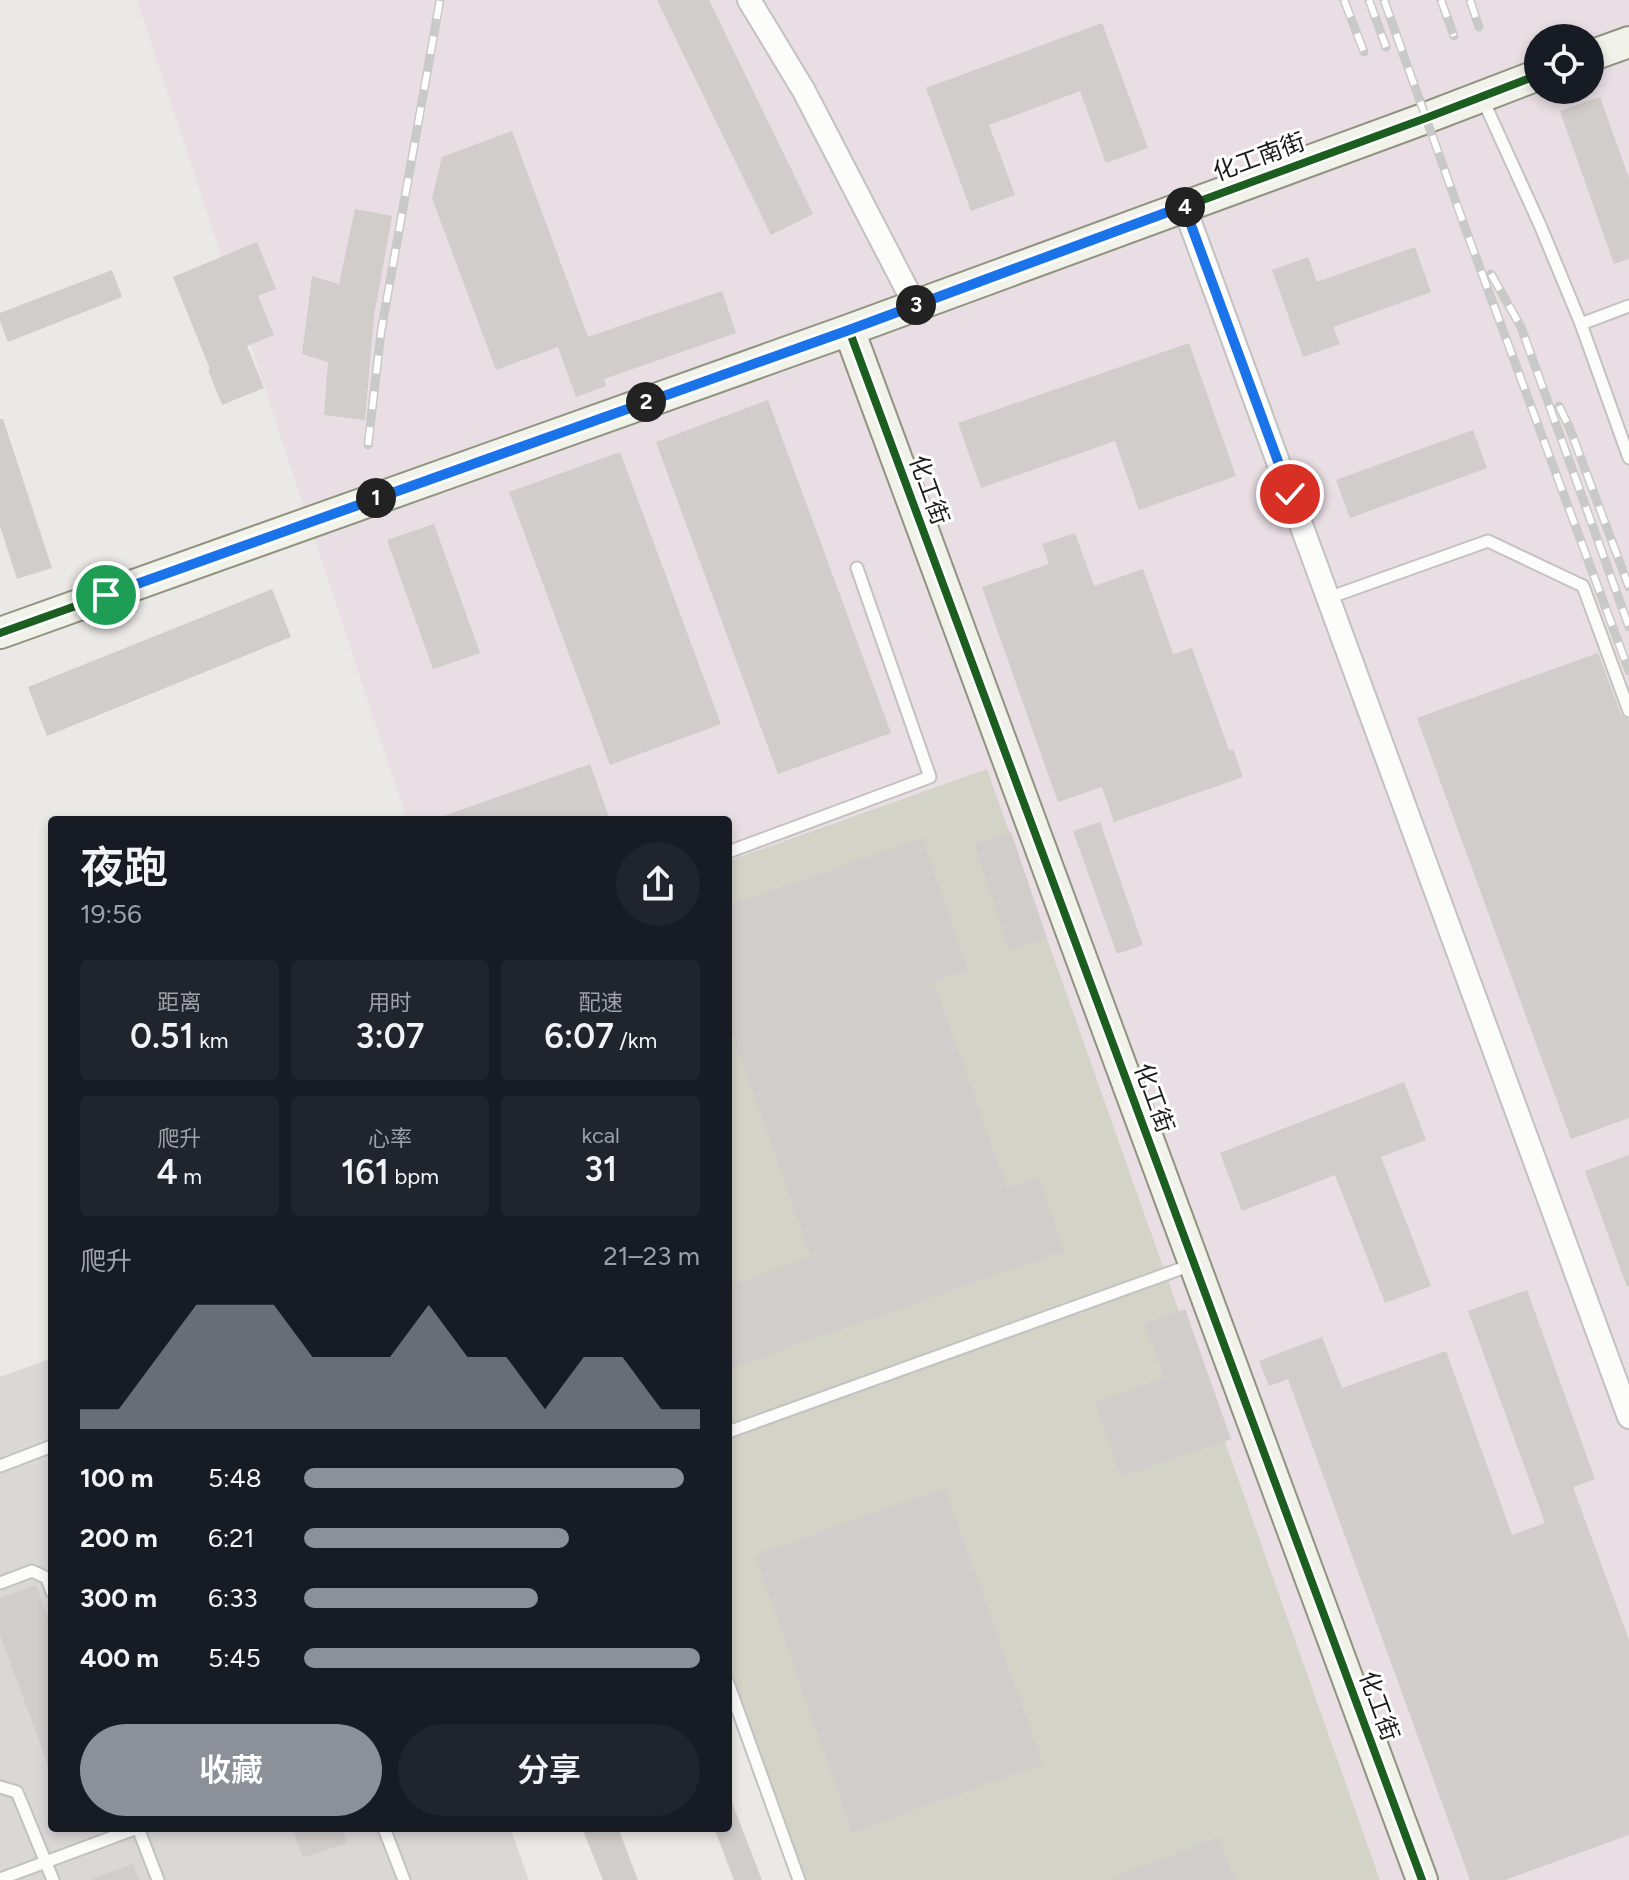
<!DOCTYPE html>
<html lang="zh">
<meta charset="utf-8">
<style>
:root{--surface:#171b24;--page:#20242c;--text:#f1f3f6;--muted:#9ea1a6;--accent:#8c9099}
body{margin:0;font-family:Figtree,"Noto Sans SC",sans-serif;background:var(--page);color:var(--text);height:100vh;display:flex;flex-direction:column;font-size:30px;white-space:nowrap}
*{box-sizing:border-box;margin:0}
p{font-size:26px;color:var(--muted)}
.icon{flex:none;width:44px;height:44px;fill:none;stroke:currentColor;stroke-width:2;stroke-linecap:round;stroke-linejoin:round}
.map{position:relative;flex:1;overflow:hidden}
.details{position:absolute;left:48px;top:816px;width:684px;height:1016px;display:flex;flex-direction:column;background:var(--surface);border-radius:8px;box-shadow:0 4px 12px #0003}
.details>*{flex:none}
.tools{position:absolute;left:1524px;top:24px;display:grid;gap:16px}
.tools a{display:grid;place-items:center;width:80px;height:80px;border-radius:50%;background:var(--surface);box-shadow:0 4px 12px #0003;font-size:40px}
.pin{position:absolute;display:grid;place-items:center;width:68px;height:68px;color:#fff;margin:-34px;border:4px solid #fff;border-radius:50%;box-shadow:0 2px 8px #0007}
.km{position:absolute;width:40px;height:40px;margin:-20px;border-radius:50%;background:#222;color:#fff;font-size:22px;line-height:40px;text-align:center}
.round{display:grid;place-items:center;flex:none;width:84px;height:84px;border-radius:42px;background:var(--page)}
.overview{display:flex;align-items:center;justify-content:space-between;height:136px;padding:0 32px}
h1{font-size:44px;font-weight:600;line-height:60px}
.stats{display:grid;grid-template-columns:repeat(3,1fr);gap:12px;height:136px;padding:8px 32px}
.stats div{display:grid;align-content:center;border-radius:8px;background:var(--page);text-align:center}
.stats b{font-size:34px;font-weight:600}
.stats small{font-size:22px;font-weight:400}
.stats p{font-size:22px}
.chart{height:224px;padding:16px 32px}
.chart p{display:flex;justify-content:space-between}
.chart svg{width:100%;height:144px;margin-top:8px;fill:var(--accent);opacity:.7}
.button{display:flex;gap:16px;margin-top:auto;padding:16px 32px}
.button a{flex:1;height:92px;border-radius:48px;background:var(--accent);color:#fff;font-size:32px;font-weight:600;line-height:92px;text-align:center}
.button a+a{background:var(--page);color:var(--text)}
ul{padding:0 32px;list-style:none;font-size:26px}
li{display:grid;grid-template-columns:128px 96px 1fr;align-items:center;height:60px}
li i{height:20px;border-radius:10px;background:var(--accent)}
.map>svg:first-child{display:block}
.residential{fill:#dad8d6}
.industrial{fill:#e8dee3;fill-rule:evenodd}
.construction{fill:#d3d3c7}
.building{fill:#d0cdca}
.lines{fill:none;stroke-linecap:round;stroke-linejoin:round}
.lane-casing{stroke:#c3c2c1;stroke-width:15}
.street-casing{stroke:#c3c2c1;stroke-width:26}
.secondary-casing{stroke:#90937f;stroke-width:34}
.lane{stroke:#fcfcfb;stroke-width:11}
.street{stroke:#fcfcfb;stroke-width:22}
.secondary{stroke:#f1f2ea;stroke-width:30}
.rail-casing{stroke:#c9c9c8;stroke-width:9}
.rail{stroke:#fff;stroke-width:6;stroke-dasharray:18;stroke-linecap:butt}
.cycleway-casing{stroke:#fff;stroke-width:13}
.cycleway{stroke:#1b5e20;stroke-width:8}
.route-casing{stroke:#fff;stroke-width:16}
.route{stroke:#1a73e8;stroke-width:10}
.labels{text-anchor:middle;stroke-width:6;stroke-linejoin:round;paint-order:stroke}
.street-label{font-size:24px;fill:#1c1c1c;stroke:#fff}
</style>
<div class="map">
<svg width="1629" height="1880" viewBox="0 0 1629 1880">
<rect width="100%" height="100%" fill="#ebe9e5"/>
<path class="residential" d="M52,1358V1828H510L529,1880H0V1377Z"/>
<path class="industrial" d="M137,0H1629V1880H1380L987,769L728,861V820H407ZM1538,38H1590V90H1538Z"/>
<path class="construction" d="M987,769L1380,1880H799L728,1692V861Z"/>
<path class="building" d="M657,0H709L813,214L771,235Z
M1102,23L1148,148L1106,163L1080,91L989,125L1015,195L971,211L926,88Z
M1600,97L1629,178V259L1614,264L1560,111Z
M512,131L588,337L722,291L736,333L604,379L606,386L576,397L558,347L496,370L432,198L442,157Z
M355,209L392,216L374,316L365,420L324,415L328,362L302,354L312,276L339,284Z
M257,242L276,289L258,296L274,335L247,346L264,388L222,405L208,370L210,369L173,277Z
M1415,247L1431,292L1333,327L1340,344L1303,357L1272,270L1308,257L1317,282Z
M112,270L122,297L8,342L0,321V313Z
M1189,343L1236,476L1139,510L1115,441L981,488L958,423Z
M768,400L891,733L778,774L656,442Z
M0,419H3L52,568L17,579L0,526Z
M1473,430L1487,468L1350,518L1336,480Z
M620,452L721,724L610,765L509,492Z
M434,524L480,653L433,669L387,540Z
M1075,533L1094,586L1143,569L1173,654L1192,648L1229,750L1233,749L1243,777L1114,822L1102,787L1058,802L982,587L1049,564L1042,544Z
M272,589L291,637L47,736L28,687Z
M1598,653L1621,714L1629,720V1118L1571,1139L1417,718Z
M590,764L610,820H438V818Z
M1100,822L1143,945L1117,954L1073,831Z
M1011,832L1047,938L1010,950L974,844Z
M922,838L968,970L934,982L1007,1188L1038,1177L1064,1251L728,1369V1286L811,1257L728,1021V906Z
M1404,1082L1426,1140L1381,1157L1431,1286L1385,1303L1335,1175L1242,1211L1220,1153Z
M1629,1155V1286L1627,1287L1585,1171Z
M1527,1290L1595,1479L1573,1487L1629,1640V1835L1505,1880H1470L1288,1379L1269,1386L1259,1361L1322,1337L1342,1388L1446,1351L1512,1535L1545,1523L1468,1311Z
M1185,1309L1231,1439L1121,1477L1095,1403L1164,1378L1145,1324Z
M945,1488L1043,1764L852,1832L755,1555Z
M36,1585L52,1629V1771H50L0,1634V1598Z
M728,1795H729L762,1880H734L714,1828H728Z
M292,1828H342L347,1843L303,1858Z
M582,1828H618L638,1880H603Z
M1218,1837L1235,1880H1111L1110,1879Z
M133,1864L139,1880H93V1878Z"/>
<g class="lines">
<g class="lane-casing">
<path id="lane" d="M1483,100L1540,225L1581,324L1629,458
M1581,324L1629,306
M1328,598L1488,541L1583,586L1629,711
M728,852L930,777L857,568
M728,1432L1194,1264
M0,1466L52,1446
M0,1583L32,1571L47,1578L52,1592
M728,1683L799,1880
M0,1787L17,1792L53,1880
M138,1828L158,1880
M384,1828L404,1880
M0,1879L137,1828"/>
</g>
<g class="street-casing">
<path id="street" d="M749,0L804,91L915,305
M1184,206L1629,1417"/>
</g>
<g class="secondary-casing">
<path id="secondary" d="M1590,56L1629,42
M849,330L1422,1880
M0,633L849,330L1426,118L1538,75"/>
</g>
<use href="#lane" class="lane"/>
<use href="#street" class="street"/>
<use href="#secondary" class="secondary"/>
<g class="rail-casing">
<path id="rail" d="M1344,0L1364,52
M1369,0L1386,47
M1384,0L1467,233L1629,671
M1441,0L1454,36
M1470,0L1479,27
M1491,274L1521,327L1629,627
M1559,406L1570,429L1629,587
M368,445L381,332L440,0"/>
</g>
<use href="#rail" class="rail"/>
<g class="cycleway-casing">
<path id="cycleway" d="M849,330L1422,1880
M0,633L849,330L1426,118L1538,75"/>
</g>
<use href="#cycleway" class="cycleway"/>
</g>
<g class="lines">
<g class="route-casing">
<path id="route" d="M106,595L849,330L1184,206L1290,494"/>
</g>
<use href="#route" class="route"/>
</g>
<g class="labels">
<g class="street-label">
<text transform="translate(1259 157) rotate(-20)" y="8">化工南街</text>
<text transform="translate(929 490) rotate(70)" y="8">化工街</text>
<text transform="translate(1154 1098) rotate(70)" y="8">化工街</text>
<text transform="translate(1379 1706) rotate(70)" y="8">化工街</text>
</g>
</g>
</svg>
<div class="tools">
<a><svg class="icon" aria-label="locate" viewBox="0 0 24 24"><circle cx="12" cy="12" r="6"/><path d="M12 2v4M12 18v4M2 12h4M18 12h4"/></svg></a>
</div>
<div class="pin" style="left:106px;top:595px;background:#1e9e55"><svg class="icon" aria-label="arrive" viewBox="0 0 24 24"><path d="M6 21V4h12l-3 4 3 4H6"/></svg></div>
<div class="pin" style="left:1290px;top:494px;background:#d93025"><svg class="icon" aria-label="check" viewBox="0 0 24 24"><path d="M5 12l5 5 9-10"/></svg></div>
<b class="km" style="left:376px;top:498px">1</b>
<b class="km" style="left:646px;top:402px">2</b>
<b class="km" style="left:916px;top:305px">3</b>
<b class="km" style="left:1185px;top:207px">4</b>
<section class="details">
<div class="overview"><div><h1>夜跑</h1><p>19:56</p></div><a class="round"><svg class="icon" aria-label="share" viewBox="0 0 24 24"><path d="M12 15V3M7 8l5-5 5 5M5 13v7h14v-7"/></svg></a></div>
<div class="stats">
<div><p>距离</p><b>0.51<small> km</small></b></div>
<div><p>用时</p><b>3:07</b></div>
<div><p>配速</p><b>6:07<small> /km</small></b></div>
</div>
<div class="stats">
<div><p>爬升</p><b>4<small> m</small></b></div>
<div><p>心率</p><b>161<small> bpm</small></b></div>
<div><p>kcal</p><b>31</b></div>
</div>
<div class="chart"><p><span>爬升</span>21–23 m</p>
<svg viewBox="0 0 160 44" preserveAspectRatio="none"><path d="M0 44V38L10 38L20 22L30 6L40 6L50 6L60 22L70 22L80 22L90 6L100 22L110 22L120 38L130 22L140 22L150 38L160 38V44z"/></svg>
</div>
<ul>
<li><b>100 m</b>5:48<i style="width:96%"></i></li>
<li><b>200 m</b>6:21<i style="width:67%"></i></li>
<li><b>300 m</b>6:33<i style="width:59%"></i></li>
<li><b>400 m</b>5:45<i style="width:100%"></i></li>
</ul>
<div class="button"><a>收藏</a><a>分享</a></div>
</section>
</div>
